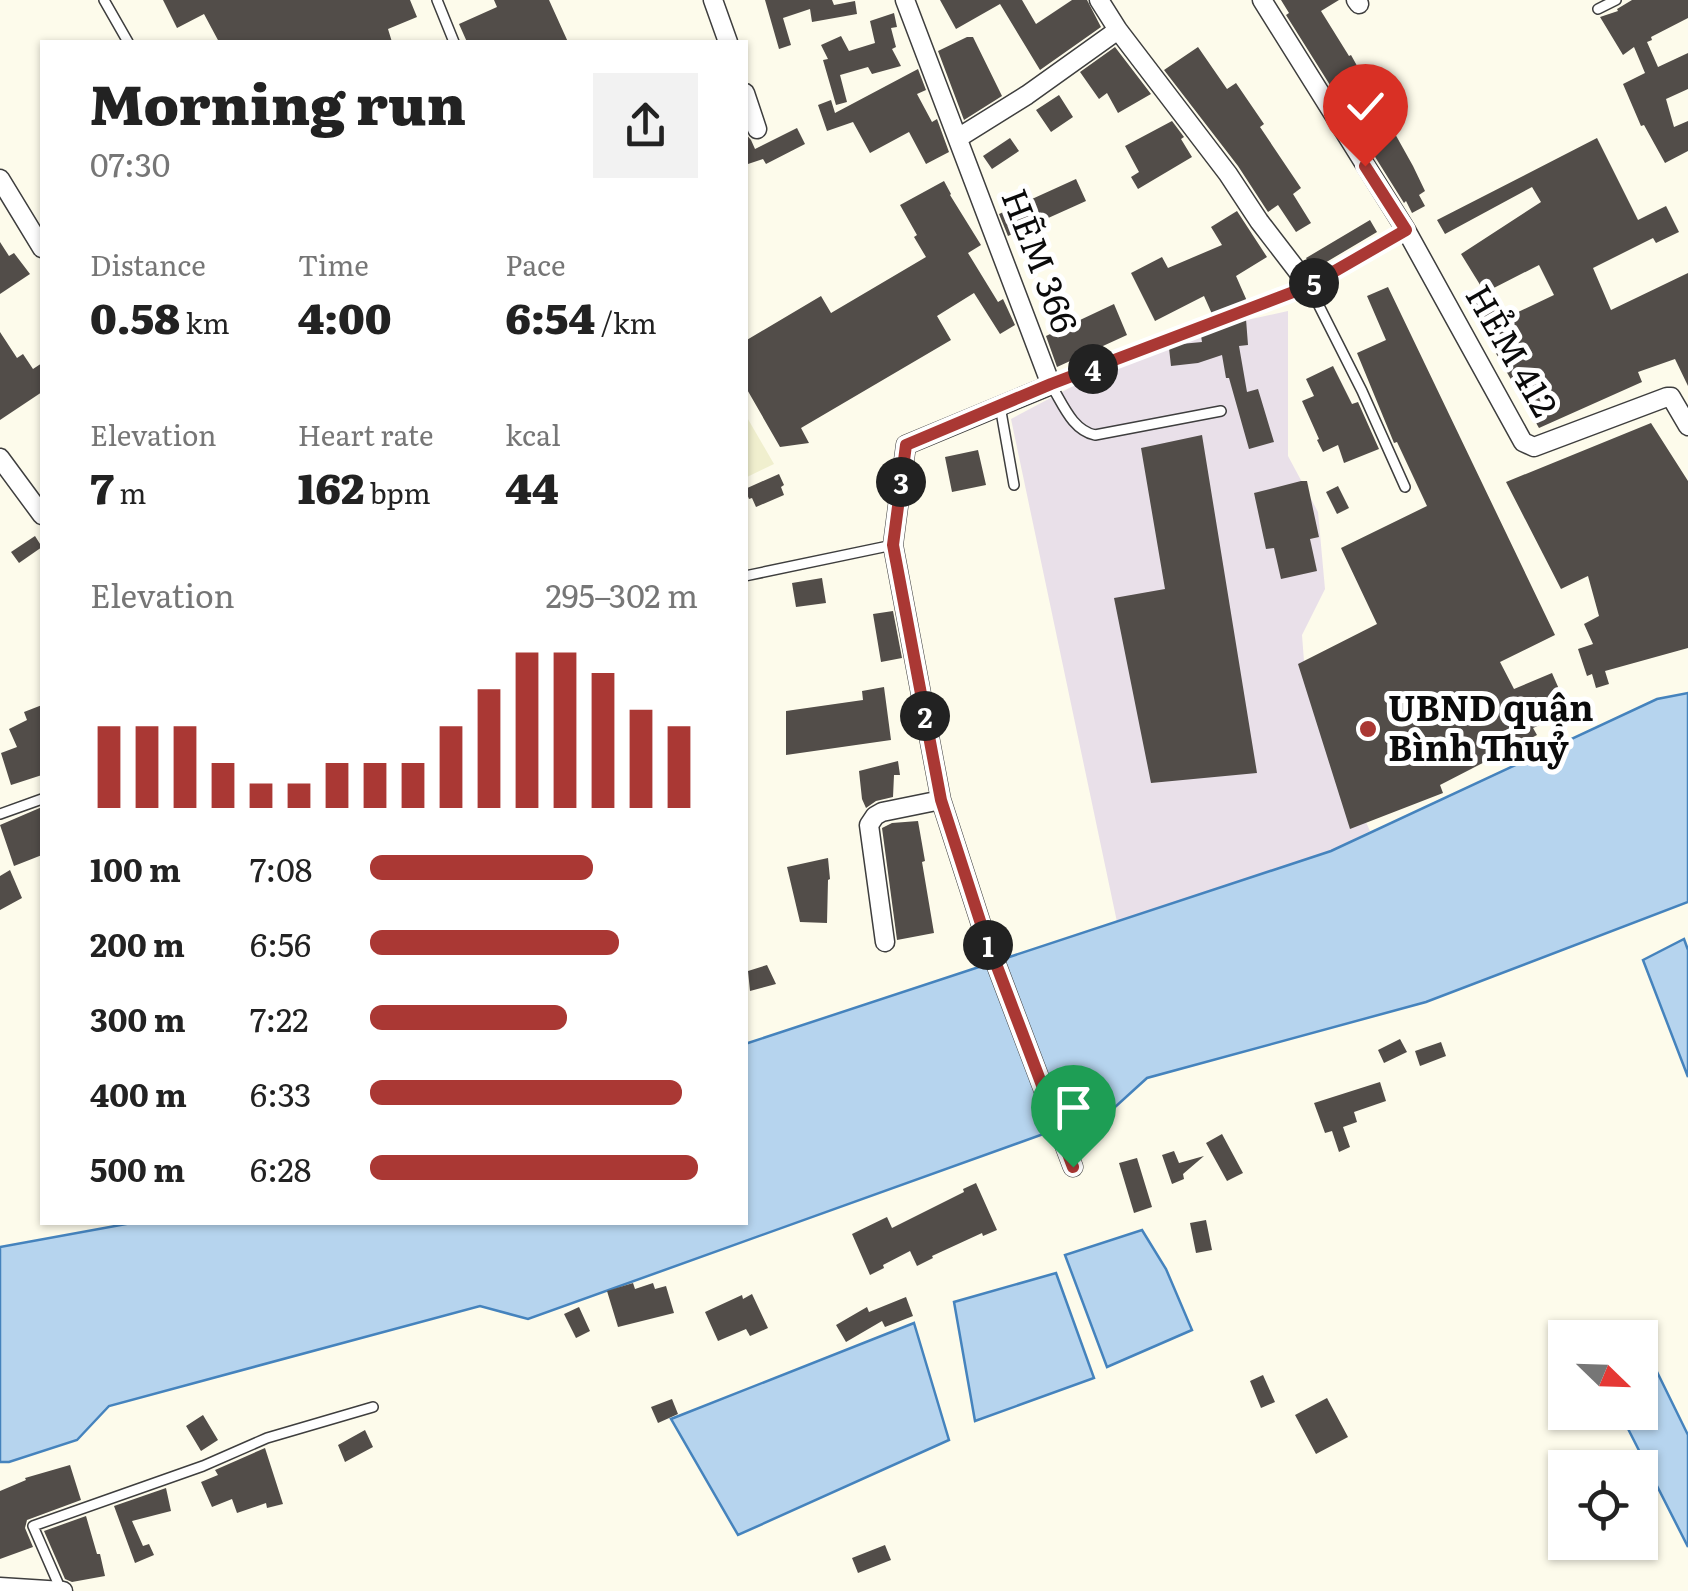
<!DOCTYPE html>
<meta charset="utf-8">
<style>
:root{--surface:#fff;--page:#f2f2f2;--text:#222;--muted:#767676;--accent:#aa3834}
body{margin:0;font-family:Literata,serif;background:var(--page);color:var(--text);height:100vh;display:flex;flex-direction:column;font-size:38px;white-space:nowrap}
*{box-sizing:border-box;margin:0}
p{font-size:32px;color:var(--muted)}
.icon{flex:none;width:55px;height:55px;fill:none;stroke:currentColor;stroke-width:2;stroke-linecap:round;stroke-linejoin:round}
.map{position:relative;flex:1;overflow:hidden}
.panel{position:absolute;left:40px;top:40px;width:708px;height:1185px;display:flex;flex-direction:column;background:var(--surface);border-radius:0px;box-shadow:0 2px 8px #0004}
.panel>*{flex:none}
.needle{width:65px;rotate:113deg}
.fabs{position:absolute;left:1548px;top:1320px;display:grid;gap:20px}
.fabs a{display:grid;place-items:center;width:110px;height:110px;border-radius:0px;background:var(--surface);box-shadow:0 2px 8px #0004;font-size:50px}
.pin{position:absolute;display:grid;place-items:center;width:85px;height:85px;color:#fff;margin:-102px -42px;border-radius:50% 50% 50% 0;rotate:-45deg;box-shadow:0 0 10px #0007}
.pin .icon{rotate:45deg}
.km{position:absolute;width:50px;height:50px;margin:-25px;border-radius:50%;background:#222;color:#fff;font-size:28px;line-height:50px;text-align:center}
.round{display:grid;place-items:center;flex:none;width:105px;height:105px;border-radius:0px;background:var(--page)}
.overview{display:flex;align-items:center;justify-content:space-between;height:170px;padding:0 50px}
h1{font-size:55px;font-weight:800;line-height:75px}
.stats{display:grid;grid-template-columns:repeat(3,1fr);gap:15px;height:170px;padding:10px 50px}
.stats div{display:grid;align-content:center}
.stats b{font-size:42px;font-weight:800}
.stats small{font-size:28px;font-weight:400}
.stats p{font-size:28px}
.chart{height:280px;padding:20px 50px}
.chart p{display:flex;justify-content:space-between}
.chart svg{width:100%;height:180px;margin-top:10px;stroke:var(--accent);stroke-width:6}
ul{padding:0 50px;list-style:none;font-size:32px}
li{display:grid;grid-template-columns:160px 120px 1fr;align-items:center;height:75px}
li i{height:25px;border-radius:12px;background:var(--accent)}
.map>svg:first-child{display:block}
.industrial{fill:#e9e0e9}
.farmland{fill:#f0efce}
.water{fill:#b6d4ee;stroke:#4583bd;stroke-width:2.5}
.building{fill:#524d49;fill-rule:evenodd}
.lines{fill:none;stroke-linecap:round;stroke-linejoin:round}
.service-casing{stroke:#3e3e3e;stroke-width:12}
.minor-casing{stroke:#3e3e3e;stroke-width:21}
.service{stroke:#fff;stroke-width:9}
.minor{stroke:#fff;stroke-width:18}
.route-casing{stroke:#fff;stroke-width:20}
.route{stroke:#aa3834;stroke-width:12}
.poi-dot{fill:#aa3834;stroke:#fff;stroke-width:4}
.labels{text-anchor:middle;stroke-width:10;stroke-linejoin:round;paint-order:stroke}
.street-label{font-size:35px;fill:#0b0b0b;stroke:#fff}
.poi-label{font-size:35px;font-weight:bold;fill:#0b0b0b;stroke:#fff;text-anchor:start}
</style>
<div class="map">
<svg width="1688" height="1591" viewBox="0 0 1688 1591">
<rect width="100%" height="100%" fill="#fdfbeb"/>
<path class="industrial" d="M1288,311V456L1318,512L1325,589L1302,635L1306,687L1370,831L1331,851L1117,922L1011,419L1164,338Z"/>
<path class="farmland" d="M745,414L774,464L745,478Z"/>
<path class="water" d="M1688,693V902L1426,1002L1147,1078L1113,1109L528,1319L480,1306L109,1406L77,1440L9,1462H0V1247L137,1222H745V1044L1331,851L1657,699Z
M1684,939L1688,950V1077L1643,960Z
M1142,1230L1166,1269L1192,1330L1107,1367L1065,1255Z
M1056,1273L1094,1378L975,1421L954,1302Z
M914,1323L949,1440L738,1535L671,1419Z
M1636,1329L1688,1435V1547L1620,1413L1640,1412V1338L1620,1337Z"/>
<path class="building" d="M163,0H410L417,17L388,29L392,42H219L204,14L177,28Z
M494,0H549L568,42H467L459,24L497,7Z
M765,0H832L834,5L855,1L857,14L812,22L810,9L783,18L791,45L779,49Z
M940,0H1022L1036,24L1072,0H1087L1101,27L1040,70L1000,4L956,29Z
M1281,0H1339L1321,11L1349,56L1351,55L1413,166L1425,191L1419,195L1425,206L1412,213L1406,201L1404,203L1286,15L1289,13Z
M1632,0H1688V18L1651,37L1652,40L1647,42L1658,67L1688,53V89L1666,99L1674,127L1688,121V151L1665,163L1644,125L1641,126L1623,84L1645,73L1634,47L1623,55L1600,17L1618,11L1617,9Z
M894,13L897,27L891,28L896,47L892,49L901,66L872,74L868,67L840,75L847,102L836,105L823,60L828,59L821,45L841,36L849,51L875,43L870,21Z
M967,37H973L1002,96L964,120L938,51Z
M1115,47L1151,94L1118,113L1107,93L1099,99L1080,72Z
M1198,47L1227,89L1236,83L1264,124L1260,127L1301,188L1293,194L1311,223L1296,232L1278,205L1268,212L1238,166L1164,70Z
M918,69L926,90L917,94L932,122L937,119L949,152L926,164L909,132L870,153L853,122L827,131L818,105L831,100L835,113Z
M1059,95L1073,117L1051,132L1036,110Z
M1172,121L1184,137L1181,139L1192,157L1138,189L1131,177L1139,172L1125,146Z
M797,128L805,144L766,164L763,159L745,165V133L751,140L755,149Z
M1010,138L1019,151L992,169L983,156Z
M1597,138L1638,220L1666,206L1679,232L1656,243L1653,238L1593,268L1611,310L1688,273V386L1675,359L1638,372L1642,382L1539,428L1464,298L1482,288L1461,254L1541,202L1532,187L1445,234L1437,220ZM1539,265L1554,295L1501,320L1486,292Z
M1076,179L1086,201L1008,236L999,214Z
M944,181L951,194L950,195L981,245L968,253L998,302L1003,299L1015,325L1000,334L974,293L937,316L951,340L801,428L809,443L780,447L745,386V341L821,296L831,313L926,257L914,237L917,235L900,205Z
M1237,211L1267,257L1236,276L1247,301L1212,314L1204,296L1155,321L1131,273L1162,257L1168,268L1222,245L1211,227Z
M1370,220L1377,232L1313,270L1306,258Z
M0,242L9,256L14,253L30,274L0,294Z
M1388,287L1555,635L1500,662L1514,689L1552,673L1569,712L1533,728L1537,735L1440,785L1443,793L1350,829L1298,664L1377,624L1341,548L1427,506L1397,442L1394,443L1357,353L1386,340L1367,296Z
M1114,304L1127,335L1057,367L1046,336Z
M1246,319L1248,345L1239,346L1247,392L1258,389L1274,442L1249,449L1229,378H1226L1222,355L1198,363L1171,366L1169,348L1181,344L1202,342L1201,336Z
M0,332L17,358L23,354L33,369L42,363V392L0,420Z
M1333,366L1352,404L1358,402L1379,449L1344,463L1338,445L1323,452L1317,440L1319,439L1302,401L1314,396L1306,379Z
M1651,423L1688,481V648L1605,671L1609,684L1596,688L1592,674L1587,676L1578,649L1593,644L1584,624L1599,616L1588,576L1561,589L1506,482Z
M1202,435L1257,773L1151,783L1114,598L1165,589L1141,448Z
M978,450L986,485L952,492L945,457Z
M779,474L784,485L781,487L784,495L756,507L752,498L749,499L745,489Z
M1301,481H1307L1319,537L1310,539L1317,571L1281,579L1274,548L1266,549L1254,493Z
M1338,486L1349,508L1337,514L1326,492Z
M35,536L42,547L19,563L11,552Z
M822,578L826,603L796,607L792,583Z
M893,611L902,658L881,662L873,614Z
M884,687L891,740L786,755V711L863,700L862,691Z
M42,705V775L11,785L1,753L17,747L9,729L27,720L24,712Z
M898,761L900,775H894L893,797L876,801L866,808L862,799L859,771Z
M42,807V855L14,866L0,825Z
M918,821L925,861L922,862L934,933L897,940L882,828L892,823Z
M828,858L830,879L828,880L827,923L800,922L787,867Z
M10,870L22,898L0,910V876Z
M767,965L776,984L750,991L748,971Z
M1400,1039L1407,1052L1384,1063L1378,1050Z
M1441,1042L1446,1056L1420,1066L1415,1051Z
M1380,1082L1386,1101L1354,1112L1357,1122L1343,1127L1350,1147L1339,1152L1332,1131L1325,1133L1314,1103Z
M1222,1134L1243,1173L1227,1181L1206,1143Z
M1174,1151L1179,1163L1204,1156L1183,1174L1184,1179L1172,1184L1162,1155Z
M1137,1158L1152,1207L1134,1213L1119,1163Z
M976,1183L997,1230L983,1236L982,1233L932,1256L933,1258L917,1266L910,1251L883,1265L884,1268L870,1275L852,1234L887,1217L892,1228L964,1192L963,1189Z
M1206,1220L1212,1250L1196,1253L1190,1223Z
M633,1283L635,1289L653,1283L655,1289L666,1286L674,1313L618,1327L607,1291Z
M752,1294L768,1328L750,1336L746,1329L718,1341L705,1312L742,1295L743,1299Z
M906,1297L913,1316L885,1327L882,1321L846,1342L836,1325L867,1307L869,1312Z
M579,1307L590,1331L576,1338L564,1314Z
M1263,1375L1275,1402L1261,1408L1250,1381Z
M1327,1398L1348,1437L1316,1454L1295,1415Z
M672,1399L678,1414L658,1423L651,1407Z
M203,1415L218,1440L201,1451L186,1426Z
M365,1430L373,1447L345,1462L338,1445Z
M265,1448L283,1504L267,1508L266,1503L237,1513L232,1499L212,1507L201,1482L218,1475L215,1470Z
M70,1465L81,1500L27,1520L25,1528L33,1547L0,1559V1491L26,1480L25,1478Z
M166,1488L171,1511L132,1521L143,1546L149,1544L154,1555L135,1563L114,1506Z
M86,1516L97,1554H100L105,1576L72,1582L65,1579L44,1531Z
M885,1545L891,1560L858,1573L852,1558Z"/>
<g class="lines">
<g class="service-casing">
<path id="service" d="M104,0L128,42
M437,0L454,42
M1598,9L1616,0
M1000,406L1014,485
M1221,411L1095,435C1072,430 1063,404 1051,385L1309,286
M1405,487L1362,391L1309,286L1406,230
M745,576L893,545
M0,814L42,799
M61,1590L33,1526L203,1466L267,1438L373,1407"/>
</g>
<g class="minor-casing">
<path id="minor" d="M713,0L728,42
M905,0L1051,385L906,445L893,545L941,800L982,927L1073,1167
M1099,0L1118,30L1228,174L1259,221L1309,286
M1262,0L1406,230L1523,442L1534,447L1667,397H1671L1688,426
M1356,0L1359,4
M745,93L757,129
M958,138L1027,95L1118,30
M0,179L42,248
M0,458L42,515
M885,942L869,825L875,816L882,812L941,800
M0,1587L63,1591"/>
</g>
<use href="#service" class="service"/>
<use href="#minor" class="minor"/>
</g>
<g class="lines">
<g class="route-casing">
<path id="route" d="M1073,1167L982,927L941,800L893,545L906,445L1051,384L1309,286L1406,230L1365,166"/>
</g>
<use href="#route" class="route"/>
</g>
<circle class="poi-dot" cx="1368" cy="729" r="10"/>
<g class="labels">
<g class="street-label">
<text transform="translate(1039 261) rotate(69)" y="12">HẼM 366</text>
<text transform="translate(1511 351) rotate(60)" y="12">HẺM 412</text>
</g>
<g class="poi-label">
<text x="1388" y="721">UBND quận<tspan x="1388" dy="40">Bình Thuỷ</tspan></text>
</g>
</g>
</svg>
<div class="fabs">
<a><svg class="needle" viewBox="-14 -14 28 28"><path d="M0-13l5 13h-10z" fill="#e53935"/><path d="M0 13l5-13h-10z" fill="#767676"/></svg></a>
<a><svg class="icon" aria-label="locate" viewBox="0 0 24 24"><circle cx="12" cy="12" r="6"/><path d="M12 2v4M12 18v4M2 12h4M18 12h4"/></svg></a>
</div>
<div class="pin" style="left:1073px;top:1167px;background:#1e9e55"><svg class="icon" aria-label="arrive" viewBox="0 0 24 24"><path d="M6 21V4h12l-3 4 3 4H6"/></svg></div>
<div class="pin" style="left:1365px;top:166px;background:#d93025"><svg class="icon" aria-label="check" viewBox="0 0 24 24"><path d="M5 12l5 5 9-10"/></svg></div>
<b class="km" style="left:988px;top:945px">1</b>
<b class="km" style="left:925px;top:716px">2</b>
<b class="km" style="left:901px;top:482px">3</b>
<b class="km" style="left:1093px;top:369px">4</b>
<b class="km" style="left:1314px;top:283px">5</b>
<section class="panel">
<div class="overview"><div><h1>Morning run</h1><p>07:30</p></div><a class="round"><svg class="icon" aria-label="share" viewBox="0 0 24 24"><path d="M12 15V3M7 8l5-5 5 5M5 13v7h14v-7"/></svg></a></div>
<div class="stats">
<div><p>Distance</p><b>0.58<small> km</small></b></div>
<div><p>Time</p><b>4:00</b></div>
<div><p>Pace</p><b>6:54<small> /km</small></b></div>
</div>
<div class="stats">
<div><p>Elevation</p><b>7<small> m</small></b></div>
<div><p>Heart rate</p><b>162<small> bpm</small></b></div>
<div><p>kcal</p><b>44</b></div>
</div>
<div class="chart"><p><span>Elevation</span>295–302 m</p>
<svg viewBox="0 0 160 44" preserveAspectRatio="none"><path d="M5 44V24M15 44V24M25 44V24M35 44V33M45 44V38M55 44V38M65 44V33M75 44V33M85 44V33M95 44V24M105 44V15M115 44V6M125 44V6M135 44V11M145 44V20M155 44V24"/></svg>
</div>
<ul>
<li><b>100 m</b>7:08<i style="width:68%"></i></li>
<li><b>200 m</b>6:56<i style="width:76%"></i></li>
<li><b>300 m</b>7:22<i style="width:60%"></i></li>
<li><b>400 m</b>6:33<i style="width:95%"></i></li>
<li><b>500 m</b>6:28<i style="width:100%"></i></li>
</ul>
</section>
</div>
